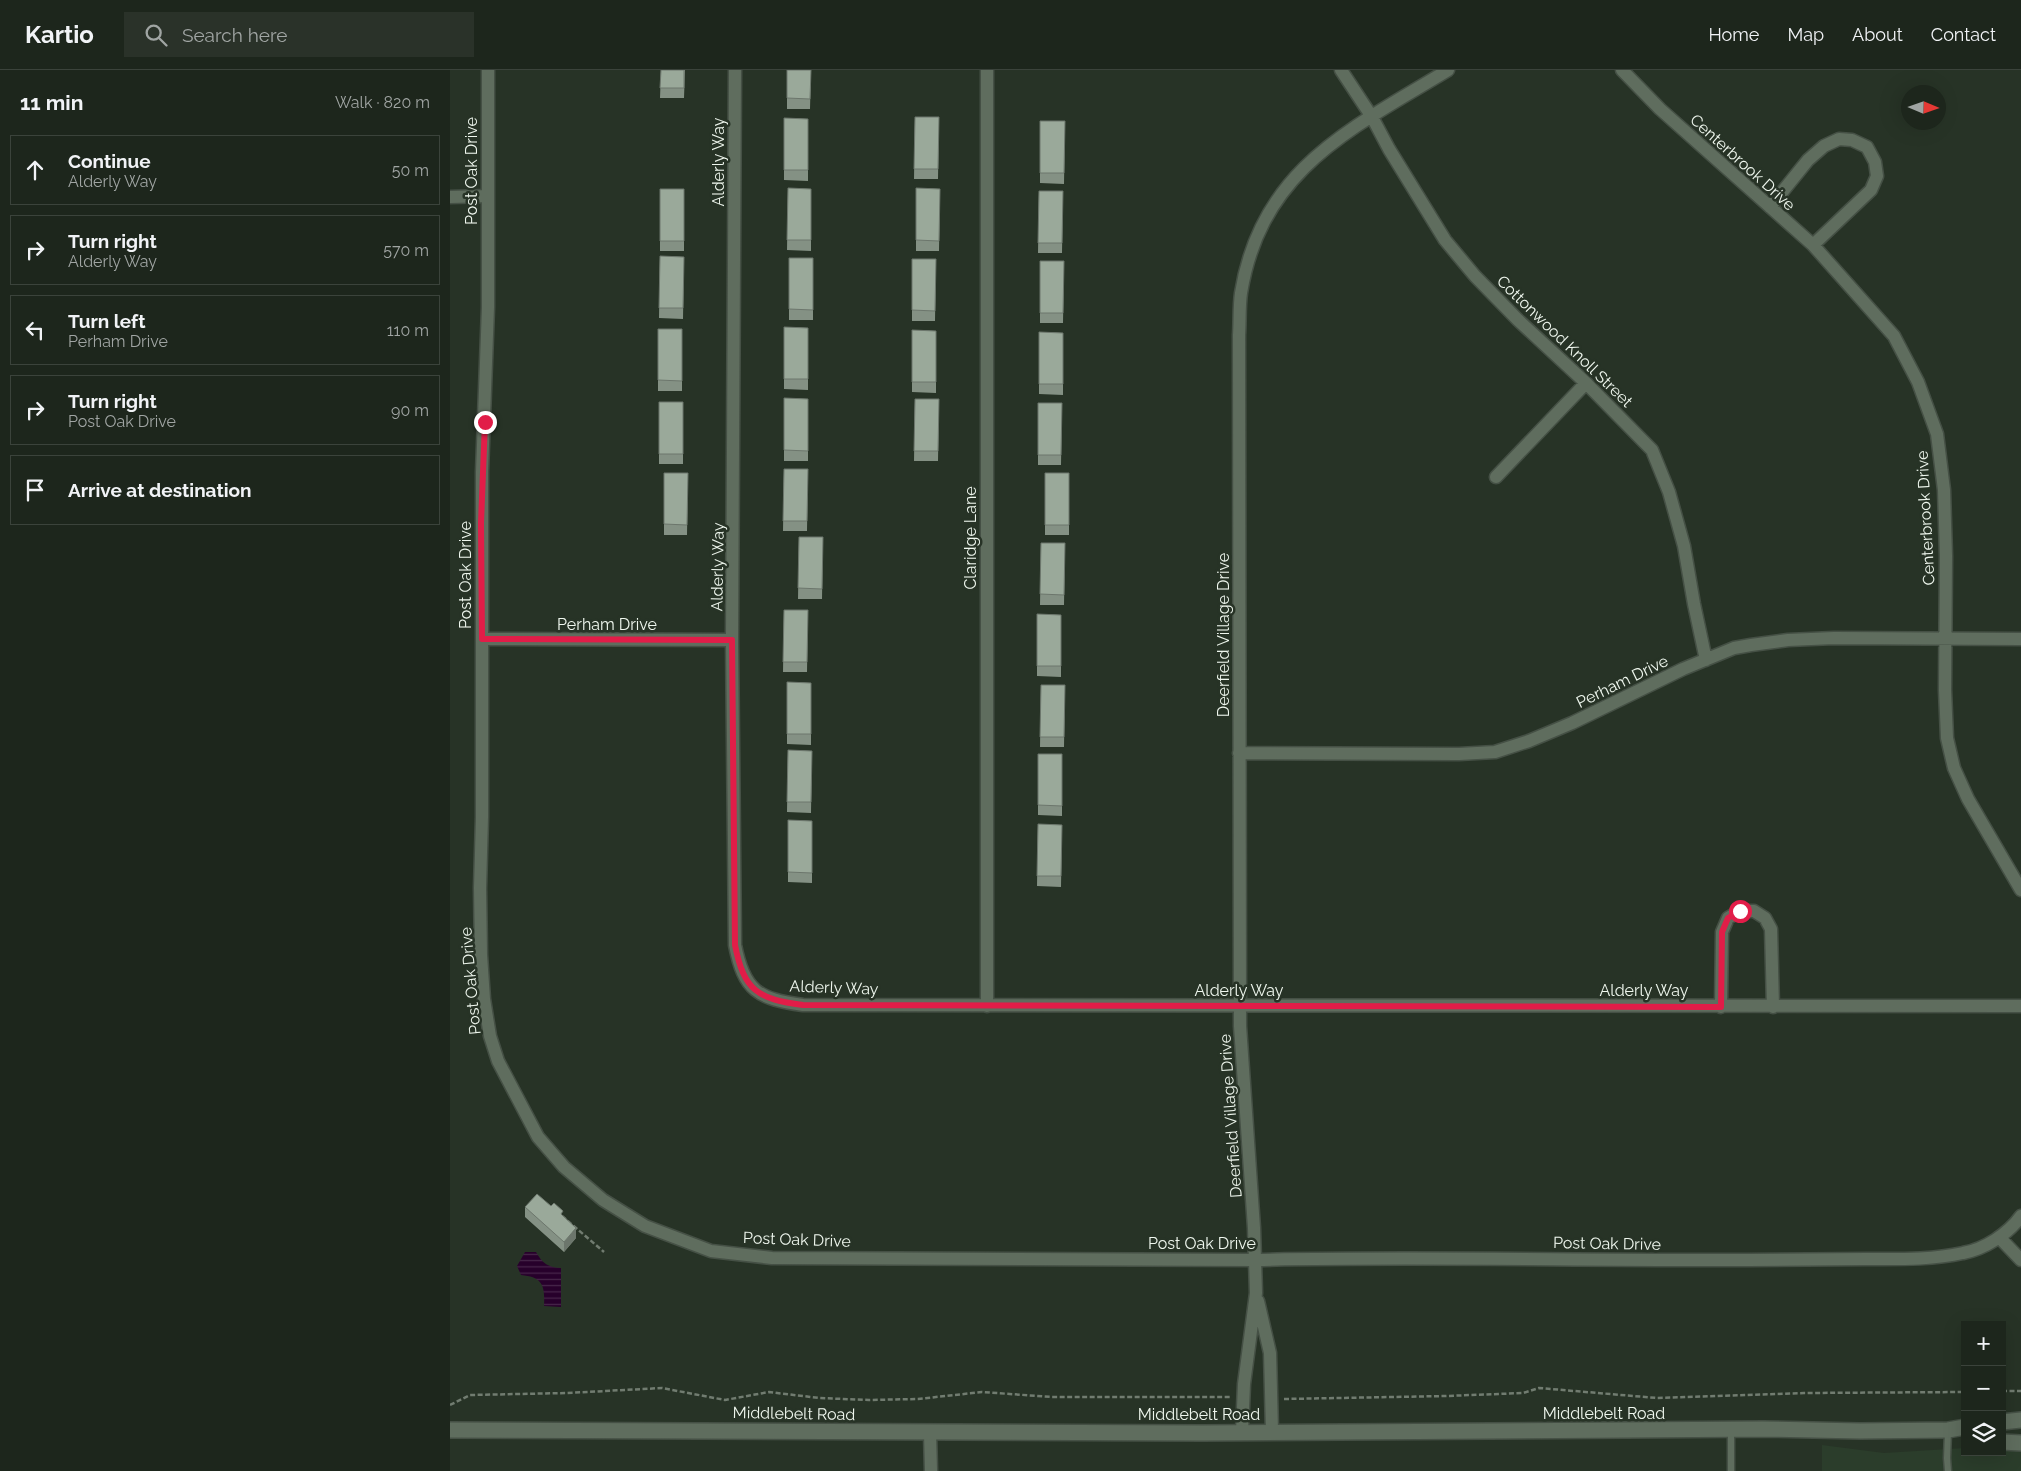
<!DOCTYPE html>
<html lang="en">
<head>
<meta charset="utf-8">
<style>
  :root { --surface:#1d261c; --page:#2a3229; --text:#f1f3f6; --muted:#a0a5a3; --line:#3b433b }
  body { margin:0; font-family:Raleway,sans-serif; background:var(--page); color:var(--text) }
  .controls { position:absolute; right:15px; bottom:15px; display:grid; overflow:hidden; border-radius:0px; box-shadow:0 5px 20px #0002 }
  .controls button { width:45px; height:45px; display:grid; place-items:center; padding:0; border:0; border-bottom:1px solid var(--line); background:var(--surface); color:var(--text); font:25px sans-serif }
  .compass { position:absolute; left:1451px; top:15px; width:45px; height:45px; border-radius:50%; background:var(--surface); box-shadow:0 5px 20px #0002; rotate:92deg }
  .stop { position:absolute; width:15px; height:15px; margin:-11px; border:4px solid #e11d48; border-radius:50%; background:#fff }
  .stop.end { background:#e11d48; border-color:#fff; box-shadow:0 1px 5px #0008 }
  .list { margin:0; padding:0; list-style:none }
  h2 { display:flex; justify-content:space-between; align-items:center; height:65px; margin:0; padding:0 20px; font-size:21px }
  h2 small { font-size:16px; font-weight:400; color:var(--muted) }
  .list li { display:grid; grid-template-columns:32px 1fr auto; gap:15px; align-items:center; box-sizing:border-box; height:70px; margin:0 10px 10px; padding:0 10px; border:1px solid var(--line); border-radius:0px }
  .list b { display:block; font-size:19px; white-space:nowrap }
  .list p { margin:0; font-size:16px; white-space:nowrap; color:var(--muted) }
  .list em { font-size:16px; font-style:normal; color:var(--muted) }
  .icon { flex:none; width:28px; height:28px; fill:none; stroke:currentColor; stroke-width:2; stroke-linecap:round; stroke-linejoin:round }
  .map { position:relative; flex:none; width:1571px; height:1401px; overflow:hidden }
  header { display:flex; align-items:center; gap:30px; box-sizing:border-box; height:70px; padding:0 25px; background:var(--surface); border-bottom:1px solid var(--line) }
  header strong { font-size:24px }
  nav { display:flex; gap:28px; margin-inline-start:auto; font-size:18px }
  .search { width:350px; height:45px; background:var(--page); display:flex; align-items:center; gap:12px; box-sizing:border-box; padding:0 18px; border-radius:0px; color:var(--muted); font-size:19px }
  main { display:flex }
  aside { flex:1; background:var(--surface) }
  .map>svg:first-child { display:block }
</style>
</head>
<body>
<header>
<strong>Kartio</strong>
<div class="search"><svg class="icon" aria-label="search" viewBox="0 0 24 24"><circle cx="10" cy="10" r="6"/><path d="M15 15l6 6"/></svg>Search here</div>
<nav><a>Home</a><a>Map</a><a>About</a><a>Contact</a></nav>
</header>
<main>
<aside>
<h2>11 min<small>Walk · 820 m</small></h2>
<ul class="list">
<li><svg class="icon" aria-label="ahead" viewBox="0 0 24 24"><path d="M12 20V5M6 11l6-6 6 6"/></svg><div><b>Continue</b><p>Alderly Way</p></div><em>50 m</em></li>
<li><svg class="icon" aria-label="right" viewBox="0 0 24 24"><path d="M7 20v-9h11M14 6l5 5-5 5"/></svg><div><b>Turn right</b><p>Alderly Way</p></div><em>570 m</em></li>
<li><svg class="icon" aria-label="left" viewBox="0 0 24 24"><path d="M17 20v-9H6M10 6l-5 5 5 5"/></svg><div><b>Turn left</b><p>Perham Drive</p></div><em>110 m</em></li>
<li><svg class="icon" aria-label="right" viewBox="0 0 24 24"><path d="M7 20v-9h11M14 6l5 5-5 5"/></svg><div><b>Turn right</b><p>Post Oak Drive</p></div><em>90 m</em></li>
<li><svg class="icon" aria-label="arrive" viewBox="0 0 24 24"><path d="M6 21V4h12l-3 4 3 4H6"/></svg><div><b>Arrive at destination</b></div></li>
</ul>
</aside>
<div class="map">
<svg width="1571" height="1401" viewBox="0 0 1571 1401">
  <defs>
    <pattern id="water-rules" width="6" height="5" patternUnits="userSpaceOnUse" patternTransform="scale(1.25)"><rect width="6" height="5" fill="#27002b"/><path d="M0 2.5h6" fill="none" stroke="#47264a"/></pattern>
  </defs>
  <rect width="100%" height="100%" fill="#273326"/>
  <!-- built -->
  <path fill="#2b3d2b" d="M1372,1375L1434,1383L1515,1378V1382H1552V1379L1571,1380V1401H1372Z"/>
  <!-- water -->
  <path fill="url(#water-rules)" d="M75,1182H86C92,1193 99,1198 111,1198V1237L94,1236C95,1216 93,1207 71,1205L67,1196Z"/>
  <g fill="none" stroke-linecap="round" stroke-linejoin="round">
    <!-- service casing -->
    <g stroke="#455045" stroke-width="9">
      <path id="service" d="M1281,1360V1401
        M1498,1361L1497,1388L1498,1401"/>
    </g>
    <!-- minor casing -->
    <g stroke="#455045" stroke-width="15">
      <path id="minor" d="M38,0V237L32,402V747L30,818L31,885L34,929L40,966L48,991L88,1067L114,1097L153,1130L195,1156L261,1181L322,1188L805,1190C970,1186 1134,1191 1298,1190C1338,1190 1377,1189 1416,1189C1448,1189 1481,1190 1513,1183C1535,1179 1558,1164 1571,1146
        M285,0L282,570L285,875C294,921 308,929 353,935L1571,936
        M891,0L922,47L939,79L995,170L1025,206L1068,250L1136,313L1202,380L1219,422L1234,476L1244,534L1256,590
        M1172,0L1210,39L1363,175L1444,266L1468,312L1487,364L1494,420L1496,486L1495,620L1497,668L1504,698L1518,729L1571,820
        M0,127L38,126
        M1320,137L1358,90L1374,76L1389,69L1402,70L1417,77L1425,92L1427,106L1421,120L1363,175
        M1046,407L1136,313
        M32,569L282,570
        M789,683L1009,684L1045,682L1079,671L1122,653L1233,599L1284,578L1301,575L1338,570L1384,568L1571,569
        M537,936V0
        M1271,937L1272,862L1278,848L1290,841H1304L1315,848L1321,859L1323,937
        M1549,1167L1571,1190
        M808,1231L820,1283L822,1361
        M792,1362L794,1314L806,1223L804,1158L790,956L789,265C790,252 789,237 791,223C811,99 901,59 998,0
        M480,1363L481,1401"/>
    </g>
    <!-- tertiary casing -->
    <g stroke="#455045" stroke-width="18">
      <path id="tertiary" d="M1552,1352L1571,1350
        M0,1360L753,1363L1313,1359L1410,1361L1498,1360L1515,1357
        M1552,1372L1571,1373"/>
    </g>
    <!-- path -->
    <path stroke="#717c70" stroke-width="2.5" stroke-dasharray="5 2.5" stroke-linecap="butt" d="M112,1146L154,1182
      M1552,1321H1571
      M834,1329L996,1326L1073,1323L1089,1318L1207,1328L1354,1323L1515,1322
      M0,1335L20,1325L117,1323L212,1318L275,1330L319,1322L369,1328L419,1330L468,1329L532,1322L602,1327H781"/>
    <!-- service -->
    <use href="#service" stroke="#5f6d5e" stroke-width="6"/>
    <!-- minor -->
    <use href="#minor" stroke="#5f6d5e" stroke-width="12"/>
    <!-- tertiary -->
    <use href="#tertiary" stroke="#5f6d5e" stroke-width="15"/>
  </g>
  <!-- wall -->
  <path fill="#849184" d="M211,0H235L234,28H210Z
    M337,0H361L360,39H337Z
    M465,47H489L488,109H464Z
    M334,48L358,49V111L334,110Z
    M590,51H615L614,114L590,113Z
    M338,118L361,119V181L337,180Z
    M466,118L490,119L489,181H466Z
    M210,119H234V181H210Z
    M589,121H613L612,183H588Z
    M210,186L234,187L233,249L209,248Z
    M339,188H363V250H339Z
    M462,189H486L485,251H462Z
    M590,191H614L613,253H590Z
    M334,257L358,258V320L334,319Z
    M208,259H232V321H208Z
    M462,260L486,261V323L462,322Z
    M589,262L613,263V325L589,324Z
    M334,328L358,329V391H334Z
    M465,329H489L488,391H464Z
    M209,332H233V394H209Z
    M588,333H612L611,395H588Z
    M334,399H358L357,461H333Z
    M214,403H238L237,465H214Z
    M595,403H619V465H595Z
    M349,467H373L372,529H348Z
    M591,473H615L614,535H590Z
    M334,540H358L357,602H333Z
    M587,544L611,545V607L587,606Z
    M337,612L361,613V675L337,674Z
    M591,615H615L614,677H590Z
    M338,680L362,681L361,743L337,742Z
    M588,684H612V746L588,745Z
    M338,750L362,751V813L338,812Z
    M588,754L612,755L611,817L587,816Z
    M75,1137L113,1147L126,1168L114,1182L75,1147Z"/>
  <!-- shaded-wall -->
  <path fill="#6c766c" d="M126,1158V1168L114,1182V1172Z"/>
  <!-- building -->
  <path fill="#9aa99a" stroke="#6c766c" d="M211,0H234V18H210Z
    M337,0H361L360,29L337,28Z
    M465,47H489L488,99H464Z
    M334,48L358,49V100H334Z
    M590,51H615L614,103H590Z
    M338,118L361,119V170H337Z
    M466,118L490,119L489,171L466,170Z
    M210,119H234V171H210Z
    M589,121H613L612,173H588Z
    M210,186L234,187L233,238H209Z
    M339,188H363V240L339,239Z
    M462,189H486L485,241L462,240Z
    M590,191H614L613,243H590Z
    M334,257L358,258V309H334Z
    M208,259H232V311L208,310Z
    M462,260L486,261V312H462Z
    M589,262L613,263V314H589Z
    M334,328L358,329V381L334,380Z
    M465,329H489L488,381H464Z
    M209,332H233V384H209Z
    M588,333H612L611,385H588Z
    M334,399H358L357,451H333Z
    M214,403H238L237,455L214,454Z
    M595,403H619V455H595Z
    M349,467H373L372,519L348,518Z
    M591,473H615L614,525L590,524Z
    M334,540H358L357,592H333Z
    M587,544L611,545V596H587Z
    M337,612L361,613V664H337Z
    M591,615H615L614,667H590Z
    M338,680L362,681L361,732H337Z
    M588,684H612V736L588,735Z
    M338,750L362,751V803L338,802Z
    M588,754L612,755L611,806H587Z
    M87,1124L101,1136L104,1133L113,1141L111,1144L126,1158L114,1172L75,1137Z"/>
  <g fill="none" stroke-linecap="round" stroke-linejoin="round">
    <!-- route -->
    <path stroke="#e11d48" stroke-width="6" d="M35,352L31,453L32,569L282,570L285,875C294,921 308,929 353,935L1271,937L1272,862L1278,848L1290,841"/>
  </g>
  <g text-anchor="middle" stroke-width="5" stroke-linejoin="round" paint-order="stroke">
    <!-- street labels -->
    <g font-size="16" fill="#eff7ee" stroke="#273326">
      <text transform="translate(268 92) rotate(-90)" y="6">Alderly Way</text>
      <text transform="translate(1293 92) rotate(42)" y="6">Centerbrook Drive</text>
      <text transform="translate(21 101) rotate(-90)" y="6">Post Oak Drive</text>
      <text transform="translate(1115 271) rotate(44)" y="6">Cottonwood Knoll Street</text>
      <text transform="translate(1475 448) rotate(-93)" y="6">Centerbrook Drive</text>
      <text transform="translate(520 468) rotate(-90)" y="6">Claridge Lane</text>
      <text transform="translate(267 497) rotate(-89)" y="6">Alderly Way</text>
      <text transform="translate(15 505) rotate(-90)" y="6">Post Oak Drive</text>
      <text x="157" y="560">Perham Drive</text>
      <text transform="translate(773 565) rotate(-90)" y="6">Deerfield Village Drive</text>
      <text transform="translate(1172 611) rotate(-26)" y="6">Perham Drive</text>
      <text transform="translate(20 911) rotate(-95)" y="6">Post Oak Drive</text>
      <text transform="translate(384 917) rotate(2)" y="6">Alderly Way</text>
      <text x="789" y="926">Alderly Way</text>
      <text x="1194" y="926">Alderly Way</text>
      <text transform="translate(780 1046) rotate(-94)" y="6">Deerfield Village Drive</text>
      <text transform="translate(347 1169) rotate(2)" y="6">Post Oak Drive</text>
      <text x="752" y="1179">Post Oak Drive</text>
      <text transform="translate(1157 1173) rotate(1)" y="6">Post Oak Drive</text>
      <text transform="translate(344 1343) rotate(1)" y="6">Middlebelt Road</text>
      <text x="1154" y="1349">Middlebelt Road</text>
      <text x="749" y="1350">Middlebelt Road</text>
    </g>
  </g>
</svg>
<div class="controls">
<button>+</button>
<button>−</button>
<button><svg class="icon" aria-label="layers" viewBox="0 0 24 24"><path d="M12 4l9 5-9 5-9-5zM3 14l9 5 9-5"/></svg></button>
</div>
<svg class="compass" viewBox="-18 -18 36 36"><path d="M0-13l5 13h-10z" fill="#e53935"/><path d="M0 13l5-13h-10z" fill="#a0a5a3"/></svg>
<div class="stop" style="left:1290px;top:841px"></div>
<div class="stop end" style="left:35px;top:352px"></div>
</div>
</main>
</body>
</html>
